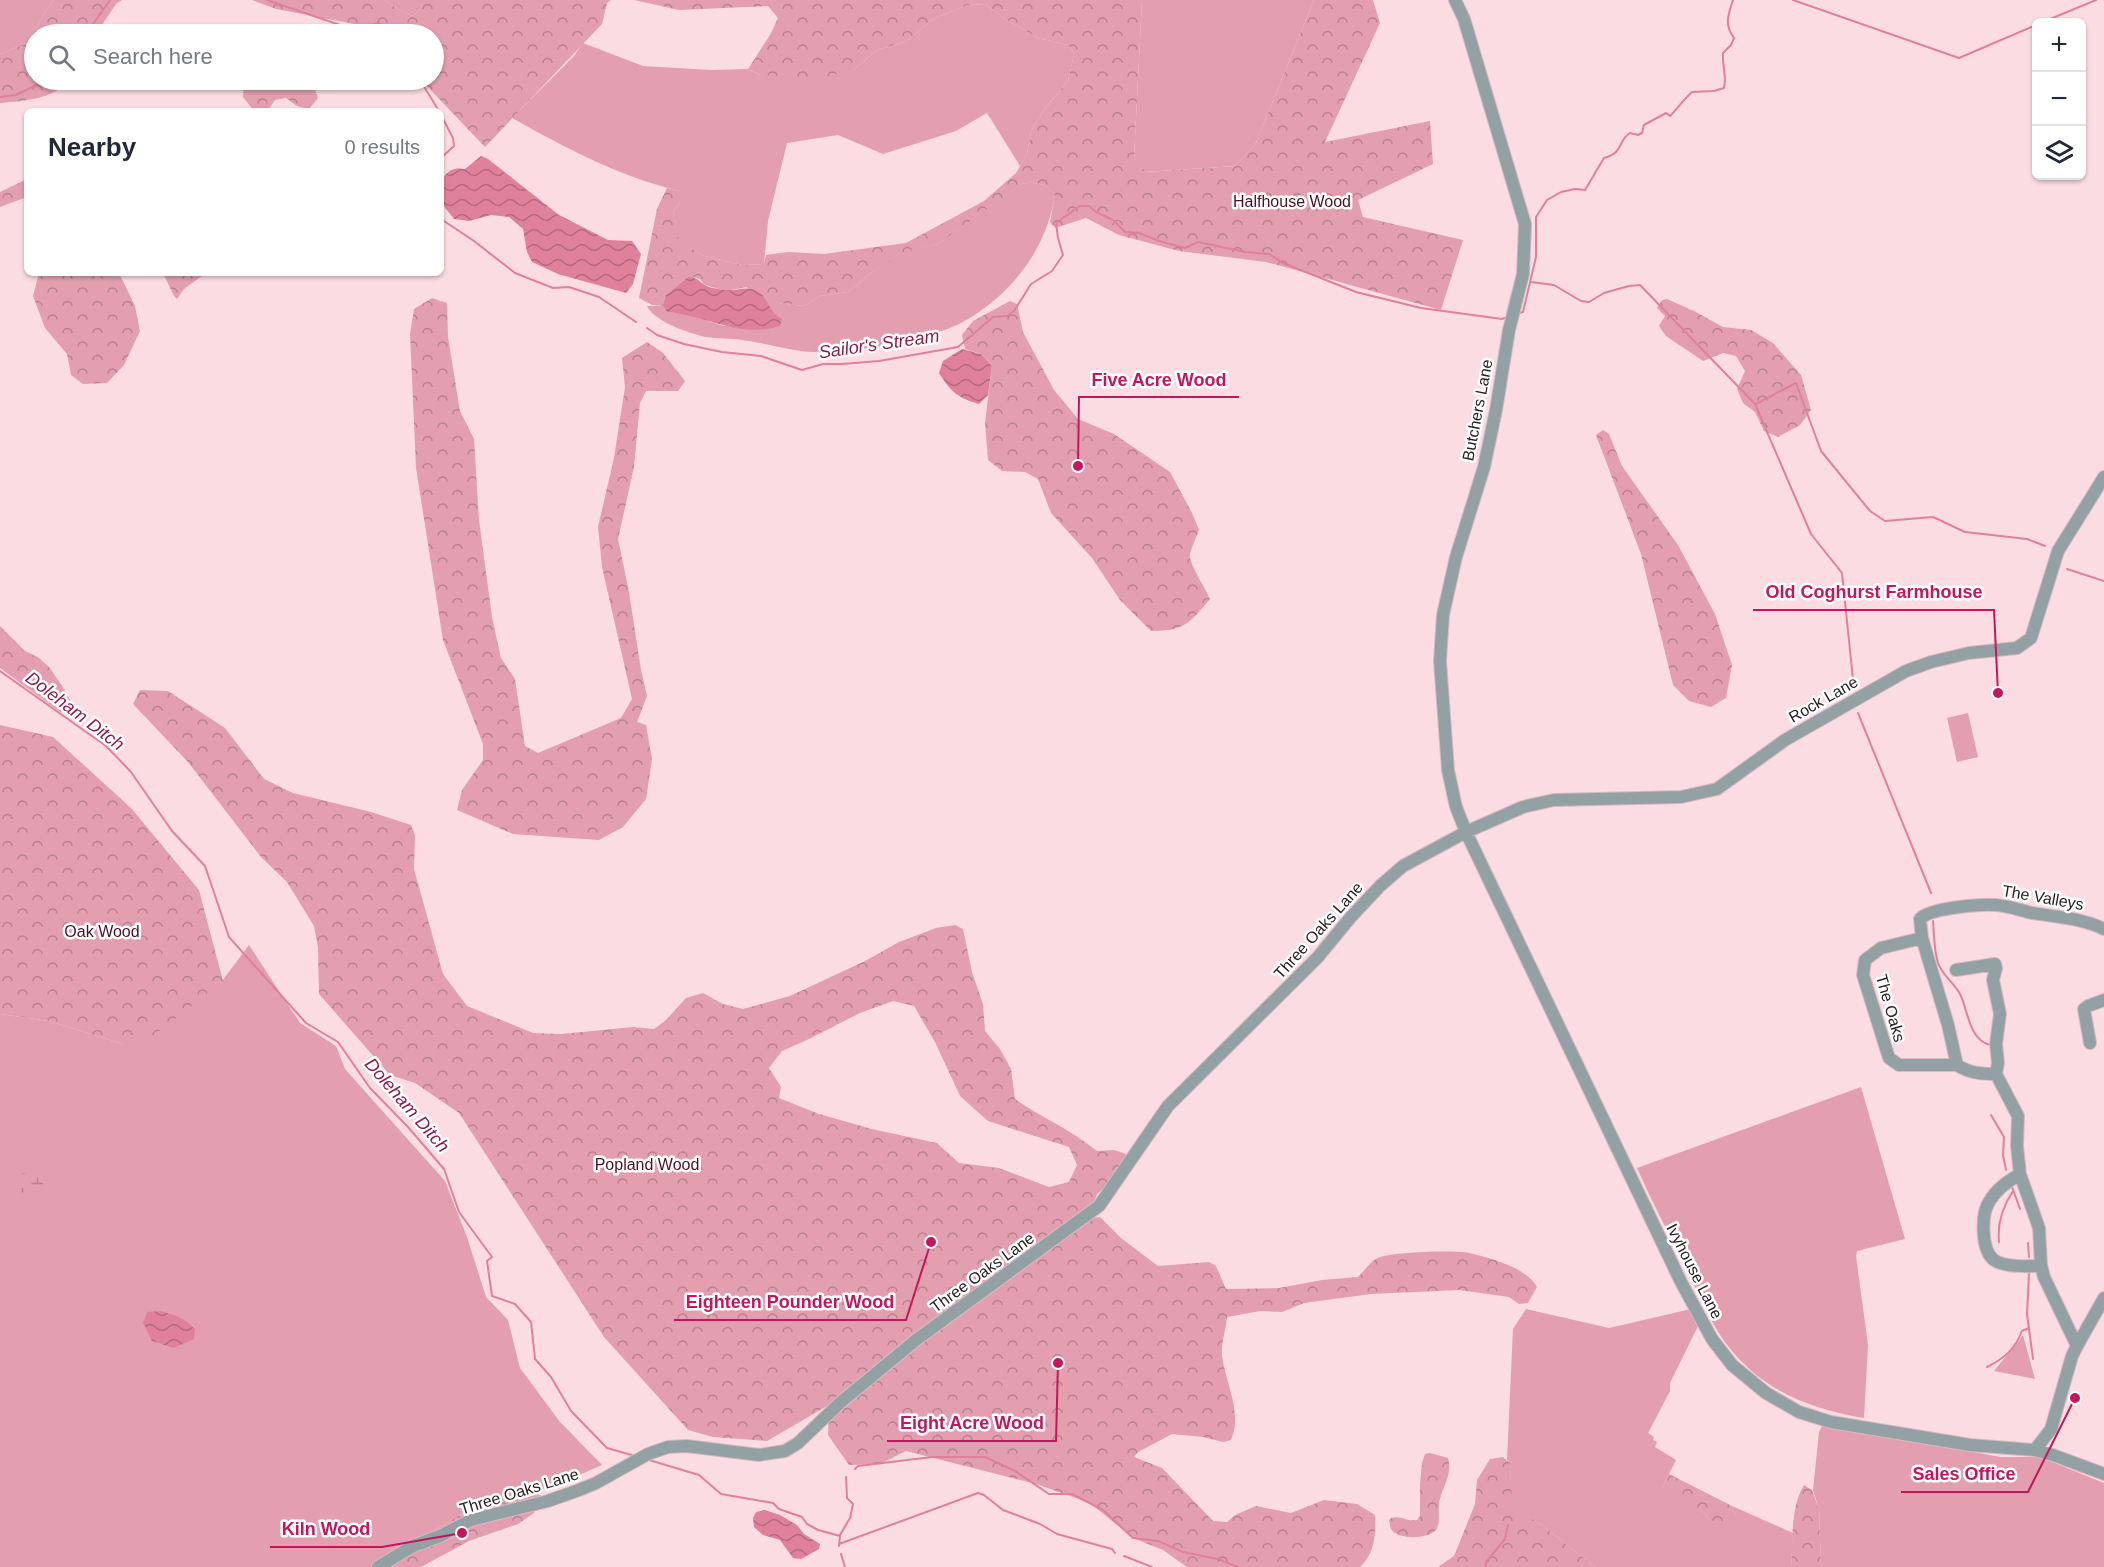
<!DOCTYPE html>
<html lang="en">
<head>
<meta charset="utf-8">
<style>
  :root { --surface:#fff; --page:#f2f2f3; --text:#1f2937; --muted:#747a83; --line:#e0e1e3 }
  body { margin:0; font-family:Arial,sans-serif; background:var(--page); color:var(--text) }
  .controls { position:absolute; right:18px; top:18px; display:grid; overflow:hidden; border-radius:9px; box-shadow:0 2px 4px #0004 }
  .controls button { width:54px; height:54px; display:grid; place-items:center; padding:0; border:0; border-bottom:2px solid var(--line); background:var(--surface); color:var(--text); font:30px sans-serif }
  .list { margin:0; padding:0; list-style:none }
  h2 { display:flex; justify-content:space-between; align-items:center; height:78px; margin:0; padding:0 24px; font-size:26px }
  h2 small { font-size:20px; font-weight:400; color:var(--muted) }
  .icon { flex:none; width:33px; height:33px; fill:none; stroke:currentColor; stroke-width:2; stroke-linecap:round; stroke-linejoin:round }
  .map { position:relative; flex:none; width:2104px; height:1567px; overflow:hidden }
  .search { position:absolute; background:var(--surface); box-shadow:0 2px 4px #0004; left:24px; top:24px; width:420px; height:66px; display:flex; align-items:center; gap:15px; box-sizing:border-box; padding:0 21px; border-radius:33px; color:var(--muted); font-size:22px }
  .panel { position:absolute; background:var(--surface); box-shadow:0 2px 4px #0004; left:24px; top:108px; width:420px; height:168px; border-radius:9px }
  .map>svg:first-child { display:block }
</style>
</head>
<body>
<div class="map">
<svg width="2104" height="1567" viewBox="0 0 2104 1567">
  <defs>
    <pattern id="forest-crowns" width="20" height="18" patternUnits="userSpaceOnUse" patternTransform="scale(1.5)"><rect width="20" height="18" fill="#e39faf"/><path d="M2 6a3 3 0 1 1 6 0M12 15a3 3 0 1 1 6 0" fill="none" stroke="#b8818e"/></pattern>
    <pattern id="wetland-marsh" width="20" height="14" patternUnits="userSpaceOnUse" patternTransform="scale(1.5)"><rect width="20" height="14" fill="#e39faf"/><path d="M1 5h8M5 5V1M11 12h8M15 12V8" fill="none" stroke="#b8818e"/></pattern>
    <pattern id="water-waves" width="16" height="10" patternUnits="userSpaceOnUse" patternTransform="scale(1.5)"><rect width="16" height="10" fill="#e0819a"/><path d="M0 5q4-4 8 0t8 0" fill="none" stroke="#b6697d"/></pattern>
  </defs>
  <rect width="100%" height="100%" fill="#fbdce2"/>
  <!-- green -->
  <path fill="#e39faf" d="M0,0H53L27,43L0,54Z
    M385,0H420V9L413,16L396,8Z
    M1142,0H1314L1255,145L1235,166L1145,172L1134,158Z
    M985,4L1005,19L1038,38L1068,45L1074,54L1068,81L1044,110L1031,131L1027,154L1020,166L987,113L956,131L883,154L838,135L787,143L768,221L764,264L742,265L701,255L677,238L673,212L680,202V191C620,177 566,148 512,118L574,56L583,43L643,66L711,70L748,69L760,75L852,71L877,50L905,42L933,19L968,5Z
    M1031,182L1044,185L1055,195C1047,246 1016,288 973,316C938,340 858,352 814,352C790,351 766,343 742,340C731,338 718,339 706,337C689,333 655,322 647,306H663L667,312L682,313L724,326L772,314L767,302L759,292L778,303L804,306L820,296L848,292L871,273L905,251L938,244L1001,198L1022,184Z
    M1968,713L1978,757L1957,762L1947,718Z
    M249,945L300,1023L336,1046L345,1069L445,1181L467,1237L486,1297L508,1320L520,1368L560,1422L602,1465L561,1483L458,1516L372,1567H0V1014L49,1021L123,1044L222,981Z
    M1861,1087L1905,1239L1857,1251L1856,1256L1868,1345L1864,1418C1813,1409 1767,1393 1732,1351C1712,1328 1699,1295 1686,1267C1669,1234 1652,1202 1637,1168Z
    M1526,1309L1609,1328L1691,1309L1699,1324L1670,1383V1391L1648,1433L1654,1437L1653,1440L1657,1442L1655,1447L1676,1460L1662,1488L1702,1511L1710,1520L1736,1516L1732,1506L1793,1533L1791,1567H1595L1547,1529L1511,1505L1510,1463L1507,1460L1513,1329Z
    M2023,1335L2035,1379L1994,1371Z
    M1826,1424L2000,1457H2040L2104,1483V1567H1821L1819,1509L1813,1490L1819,1432L1822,1426Z"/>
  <!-- forest -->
  <path fill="url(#forest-crowns)" fill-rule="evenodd" d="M53,0H122L116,4L96,34H34V80H68C55,100 21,101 0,103V54L27,43Z
    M252,0H385L396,8L413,16L420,9V0H611L607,3L602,24L485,147L421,80H434V34H378L370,27L276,9Z
    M634,0H1142L1134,158L1146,172L1235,166L1255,145L1314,0H1373L1380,23L1325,142L1430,121L1433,164L1358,200L1363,217L1463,240L1441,310L1266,262L1179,251L1119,235L1086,218L1055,228L1050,222L1055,195L1044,185L1031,182L1022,184L938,244L905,252L871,273L848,292L820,296L804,306L778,303L746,287L726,291L705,285L700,279L689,276L665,296L663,306L652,305L639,298L657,209L667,188L680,191V202L673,212L678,238L701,255L742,265L764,264L766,255L788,252L824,254L906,243L984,201L1016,173L1027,154L1031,131L1044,110L1068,81L1074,54L1068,45L1038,38L1005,19L985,4L968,5L933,19L905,42L877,50L852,71L821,78L760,75L748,69L770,35L778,18L768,6L679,10Z
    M244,80H310L313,84L318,98L309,109L297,106L286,98L275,100L268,110L254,111L243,97Z
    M27,179V197L0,207V192Z
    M39,273H119L135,306L140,331L124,365L107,383L83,384L71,375L67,354L45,328L33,296Z
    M163,273H206L184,289L177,299L174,296Z
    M432,298L447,303L448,337L460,411L474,439L479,520L492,617L501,658L515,679L525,746L538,753L621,718L632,699L602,567L598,527L614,458L625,387L622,358L647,342L663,353L685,381L678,391H646L640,403L634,467L618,539L629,592L641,670L647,696L637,722L646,725L652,759L646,799L623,827L599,840L513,834L457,810L462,790L483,760V744L443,640L416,468L410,334L414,309Z
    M1667,299L1694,311L1723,327L1751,330L1773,343L1801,375L1811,410L1800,425L1778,437L1764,431L1755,412L1743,403L1737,389L1745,371L1736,356L1723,353L1703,361L1666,336L1659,326L1665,316L1657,308L1662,300Z
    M1010,301L1017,304L1023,332L1054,390L1078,419L1114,434L1170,472L1192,513L1199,530C1196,538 1192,546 1190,554C1188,562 1206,589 1210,599C1190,623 1184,631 1151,631L1120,600L1092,558L1051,513L1038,479L1025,472L1002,471L988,460L985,423L992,366L981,354L965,349L962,335L973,321Z
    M1603,430L1609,434L1622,466L1678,545L1715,614L1732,665L1726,698L1711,707L1689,701L1673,685L1641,554L1596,435Z
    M0,626L25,651L38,657L50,668L64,689L75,709L73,713L60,712L0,668Z
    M140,690L168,691L225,728L264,779L293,793L371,812L411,825L415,835L414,869L443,974L467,1006L533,1033L561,1034L633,1027L654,1029L666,1020L686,998L703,993L723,1004L743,1009L790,996L865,961L899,942L936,928L955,925L963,929L972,972L983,1004L985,1031L1000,1049L1011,1069L1015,1099C1042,1118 1072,1130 1097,1151L1114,1150L1126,1154L1128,1161L1110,1184L1097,1194L1095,1200L1076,1217L834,1402L767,1441L713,1437L688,1430L604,1337L459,1113L415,1083L390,1075L319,994L318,948L314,926L287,882L261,857L188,762L133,704ZM893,1001L914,1006L935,1042L960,1096L988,1121L1069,1147L1077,1165L1069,1182L1049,1187L999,1168L959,1163L937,1143L872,1129L819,1114L779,1098L781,1087L769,1068L782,1051L809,1039L860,1013Z
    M0,725L53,737L131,808L199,890L223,981L144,1043L123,1044L49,1021L0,1014Z
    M1100,1217L1121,1238L1158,1266L1209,1262L1216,1266L1226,1289L1279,1288L1322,1280L1358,1277C1364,1271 1371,1261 1378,1258C1390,1252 1455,1250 1469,1253C1491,1258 1527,1268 1537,1287L1528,1303L1519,1304L1509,1297L1459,1290L1371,1294L1304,1303L1282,1312L1260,1311L1227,1317C1226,1329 1221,1343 1222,1355C1225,1383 1243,1412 1231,1440L1223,1442L1203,1437L1172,1434L1138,1452L1134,1457L1162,1468L1213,1521L1227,1522L1235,1515L1256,1506L1291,1513L1324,1500L1357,1504L1375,1515C1376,1534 1375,1553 1360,1567H1187L1163,1550L1133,1538L1090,1503L1036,1484L906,1451L880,1464L849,1465L828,1435L829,1417L880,1372L1086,1219Z
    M1430,1453L1448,1458C1453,1475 1442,1487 1439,1503C1438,1511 1441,1525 1435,1531C1426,1539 1398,1540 1391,1529C1390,1527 1390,1523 1389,1520L1391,1518C1401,1515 1407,1522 1417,1520L1420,1516V1484L1422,1463L1425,1454Z
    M1503,1457L1510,1463L1512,1505L1547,1529L1595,1567H1438L1454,1556L1475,1504L1477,1480L1490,1459Z
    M1669,1474L1732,1506L1736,1516L1729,1525L1710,1520L1702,1511L1681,1504L1664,1493L1662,1488Z
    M1804,1485L1812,1490L1819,1509L1821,1567H1791C1793,1541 1790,1508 1804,1485Z
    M535,1491L542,1497L534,1513L518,1524L469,1541L421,1567H372L458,1516Z"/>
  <!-- wetland -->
  <path fill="url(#wetland-marsh)" d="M23,1173L41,1178L43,1184L38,1190L20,1193L13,1189L14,1179Z"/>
  <!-- water -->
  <path fill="url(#water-waves)" d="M481,156L488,159L559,215L608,240L632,241L641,254L633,284L626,293L558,274L532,262L527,252L523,229L509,217L491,215L469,221L454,219C450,213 442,206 441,199C438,181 446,165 465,169Z
    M689,276C697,278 699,281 705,285C709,288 719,289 724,290C736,292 745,285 757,291C769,297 767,311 782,319L780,326C742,339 704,315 667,312L663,306L665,296Z
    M962,349L981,354L992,366L988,395L979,404C958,398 951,392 939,373L943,361Z
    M161,1311C175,1315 185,1318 195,1329L194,1339L174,1348L152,1341L143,1323L147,1312Z
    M765,1510L780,1515L797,1525L804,1534L820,1544L819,1549L801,1559L793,1558L780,1540L763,1535L754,1527L753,1518L756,1512Z"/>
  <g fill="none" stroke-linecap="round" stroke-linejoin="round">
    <!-- stream -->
    <path stroke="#e0819a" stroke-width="2" d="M267,0L343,26L360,28L379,23L387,29L390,34
      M1793,0L1959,58L2036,25
      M2043,22L2096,0
      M86,34L110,0
      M420,80L439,111
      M0,97L16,95L47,80
      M441,115L453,138L454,146L441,158
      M441,219L474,241L515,273L553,288L569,287L599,297L636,322
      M1531,282L1554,285L1581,301L1589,302L1604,293L1629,286L1640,285L1755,404L1811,534L1842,573L1854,689
      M1519,313L1523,312L1536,257V217L1547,200L1561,192L1575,189L1585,190L1604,158C1625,152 1617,141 1630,133L1638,135L1642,133L1644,125L1666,113L1670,116C1677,109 1684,99 1692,92L1714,91L1724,88C1727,76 1722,66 1723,53L1731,45L1734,38C1724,25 1728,15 1733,0
      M647,328L657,335L684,344L722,352L761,356L802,370L823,364H842L879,361L958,347L993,317L1007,316L1014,311L1031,284L1052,271L1063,255L1058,238L1056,223L1080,206H1089L1096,212L1113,220L1125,232L1139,233L1159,241L1185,248L1198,242L1245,252L1269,254L1283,263L1356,292L1421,308L1502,319L1508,317
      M1756,404L1796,383L1821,451L1870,511L1885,521L1933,517L1965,532L2027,539L2045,546
      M2067,569L2104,581
      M0,671L106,746L131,772L172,831L205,866L229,937L306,1023L338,1042L370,1088L408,1127L444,1169L459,1212L492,1257L487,1261L492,1296L515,1304L531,1322L535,1359L551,1377L571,1411L607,1448L635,1456
      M1858,713L1931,893
      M1933,921C1934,935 1934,950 1938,963C1942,975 1954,983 1960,994C1968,1010 1969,1040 1990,1045
      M1991,1115L2004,1137L2003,1155L2006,1170
      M2012,1187L2020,1209
      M1999,1242C1997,1223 2003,1206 2013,1191
      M2028,1243L2029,1257
      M2029,1274L2027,1314L2033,1359
      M1987,1367C2005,1358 2015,1349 2022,1331L2029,1328
      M649,1460L699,1475L721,1494L773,1503L779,1509L802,1517L807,1524L818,1530L840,1536L839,1546
      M855,1469L858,1466L932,1457H985L1015,1471L1049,1494H1072L1103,1510L1133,1538L1158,1541L1183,1552L1218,1559L1238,1567
      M840,1535L850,1518L853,1504L847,1498L846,1477
      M839,1544L978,1493L984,1495L1003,1510L1040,1524L1057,1534L1112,1549L1115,1553
      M841,1554L845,1567
      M1124,1556L1152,1567
      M1486,1567V1562L1505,1539L1508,1525"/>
    <!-- minor casing -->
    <g stroke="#d6bac0" stroke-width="14">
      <path id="minor" d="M1455,0L1464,19L1525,224L1523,274L1509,330L1496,410L1484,467L1456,557L1443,615L1440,661L1448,770L1456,807L1466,832L1681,1282L1712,1339L1732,1365L1766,1393L1799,1412L1831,1422L1970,1445L2035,1450L2053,1455L2104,1474
        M1922,938L1881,948L1865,960L1863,975L1889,1058L1899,1065H1957
        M1956,970L1995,964L1996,968L1993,980L2000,1014L1996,1044L1998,1063L1996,1074
        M2090,1043L2084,1009L2088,1006L2104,1000
        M2020,1174C2008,1181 1996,1189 1989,1202C1981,1215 1981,1250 1994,1260C2003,1267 2030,1267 2041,1265
        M2077,1346L2104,1298
        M2035,1450L2051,1429L2072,1356L2077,1346L2044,1277L2041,1265L2039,1228L2020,1174L2017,1146L2018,1116L1996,1074C1981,1074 1969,1073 1957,1065L1948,1025L1922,938L1920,919C1929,908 1981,904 1996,905C2008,906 2020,910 2032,913C2057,917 2081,918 2104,929
        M378,1567L413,1546L440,1536L471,1520L548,1501L579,1490L596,1483L648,1454L668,1447L687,1446L759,1455L785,1451L798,1443L841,1402L916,1340L1099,1206L1168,1106L1318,957L1350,918L1380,886L1403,866L1466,832L1523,807L1554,800L1681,797L1717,789L1785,740L1906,671L1931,662L1969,653L2017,648L2031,638L2058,551L2104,477"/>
    </g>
    <!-- minor -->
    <use href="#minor" stroke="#94a1a4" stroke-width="12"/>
  </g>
  <g text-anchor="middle" stroke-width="5" stroke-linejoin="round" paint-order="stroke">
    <!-- park labels -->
    <g font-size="16" fill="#4b1025" stroke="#fff">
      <text x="1292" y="207">Halfhouse Wood</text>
      <text x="102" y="937">Oak Wood</text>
      <text x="647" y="1170">Popland Wood</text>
    </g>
    <!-- street labels -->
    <g font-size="16" fill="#2b2023" stroke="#fff">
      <text transform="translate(1477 410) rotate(-79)" y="6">Butchers Lane</text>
      <text transform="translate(1823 699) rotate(-30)" y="6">Rock Lane</text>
      <text transform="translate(2043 897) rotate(10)" y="6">The Valleys</text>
      <text transform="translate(1318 930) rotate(-48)" y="6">Three Oaks Lane</text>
      <text transform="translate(1891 1008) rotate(74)" y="6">The Oaks</text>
      <text transform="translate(1695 1271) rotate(63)" y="6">Ivyhouse Lane</text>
      <text transform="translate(982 1272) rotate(-36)" y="6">Three Oaks Lane</text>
      <text transform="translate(519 1491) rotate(-17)" y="6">Three Oaks Lane</text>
    </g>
    <!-- water labels -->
    <g font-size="18" font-style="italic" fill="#8c1c46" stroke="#fff">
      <text transform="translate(879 344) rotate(-8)" y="6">Sailor's Stream</text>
      <text transform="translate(75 711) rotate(37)" y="6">Doleham Ditch</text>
      <text transform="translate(407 1105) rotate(49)" y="6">Doleham Ditch</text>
    </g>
  </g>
  <!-- callouts -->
  <path fill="none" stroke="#c2185b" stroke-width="2" d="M1078 466L1079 397H1239M1998 693L1994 610H1753M931 1242L906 1320H674M1058 1363L1056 1441H887M2075 1398L2028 1492H1901M462 1533L382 1547H270"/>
  <g fill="#c2185b" stroke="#fff" stroke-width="2">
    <circle cx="1078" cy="466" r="6"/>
    <circle cx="1998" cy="693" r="6"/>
    <circle cx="931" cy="1242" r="6"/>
    <circle cx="1058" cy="1363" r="6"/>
    <circle cx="2075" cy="1398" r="6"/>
    <circle cx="462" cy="1533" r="6"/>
  </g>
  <g font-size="18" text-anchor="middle" font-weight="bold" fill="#c2185b" stroke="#fff" stroke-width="5" stroke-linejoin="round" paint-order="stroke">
    <text x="1159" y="386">Five Acre Wood</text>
    <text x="1874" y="598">Old Coghurst Farmhouse</text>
    <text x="790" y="1308">Eighteen Pounder Wood</text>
    <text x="972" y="1429">Eight Acre Wood</text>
    <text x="1964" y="1480">Sales Office</text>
    <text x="326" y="1535">Kiln Wood</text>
  </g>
</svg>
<div class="controls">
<button>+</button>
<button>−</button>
<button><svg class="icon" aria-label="layers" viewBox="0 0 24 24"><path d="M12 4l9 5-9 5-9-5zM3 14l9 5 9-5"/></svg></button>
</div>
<div class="search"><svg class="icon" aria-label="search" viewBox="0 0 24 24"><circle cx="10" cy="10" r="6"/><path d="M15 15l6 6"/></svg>Search here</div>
<section class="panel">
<h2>Nearby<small>0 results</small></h2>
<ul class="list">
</ul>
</section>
</div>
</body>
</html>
